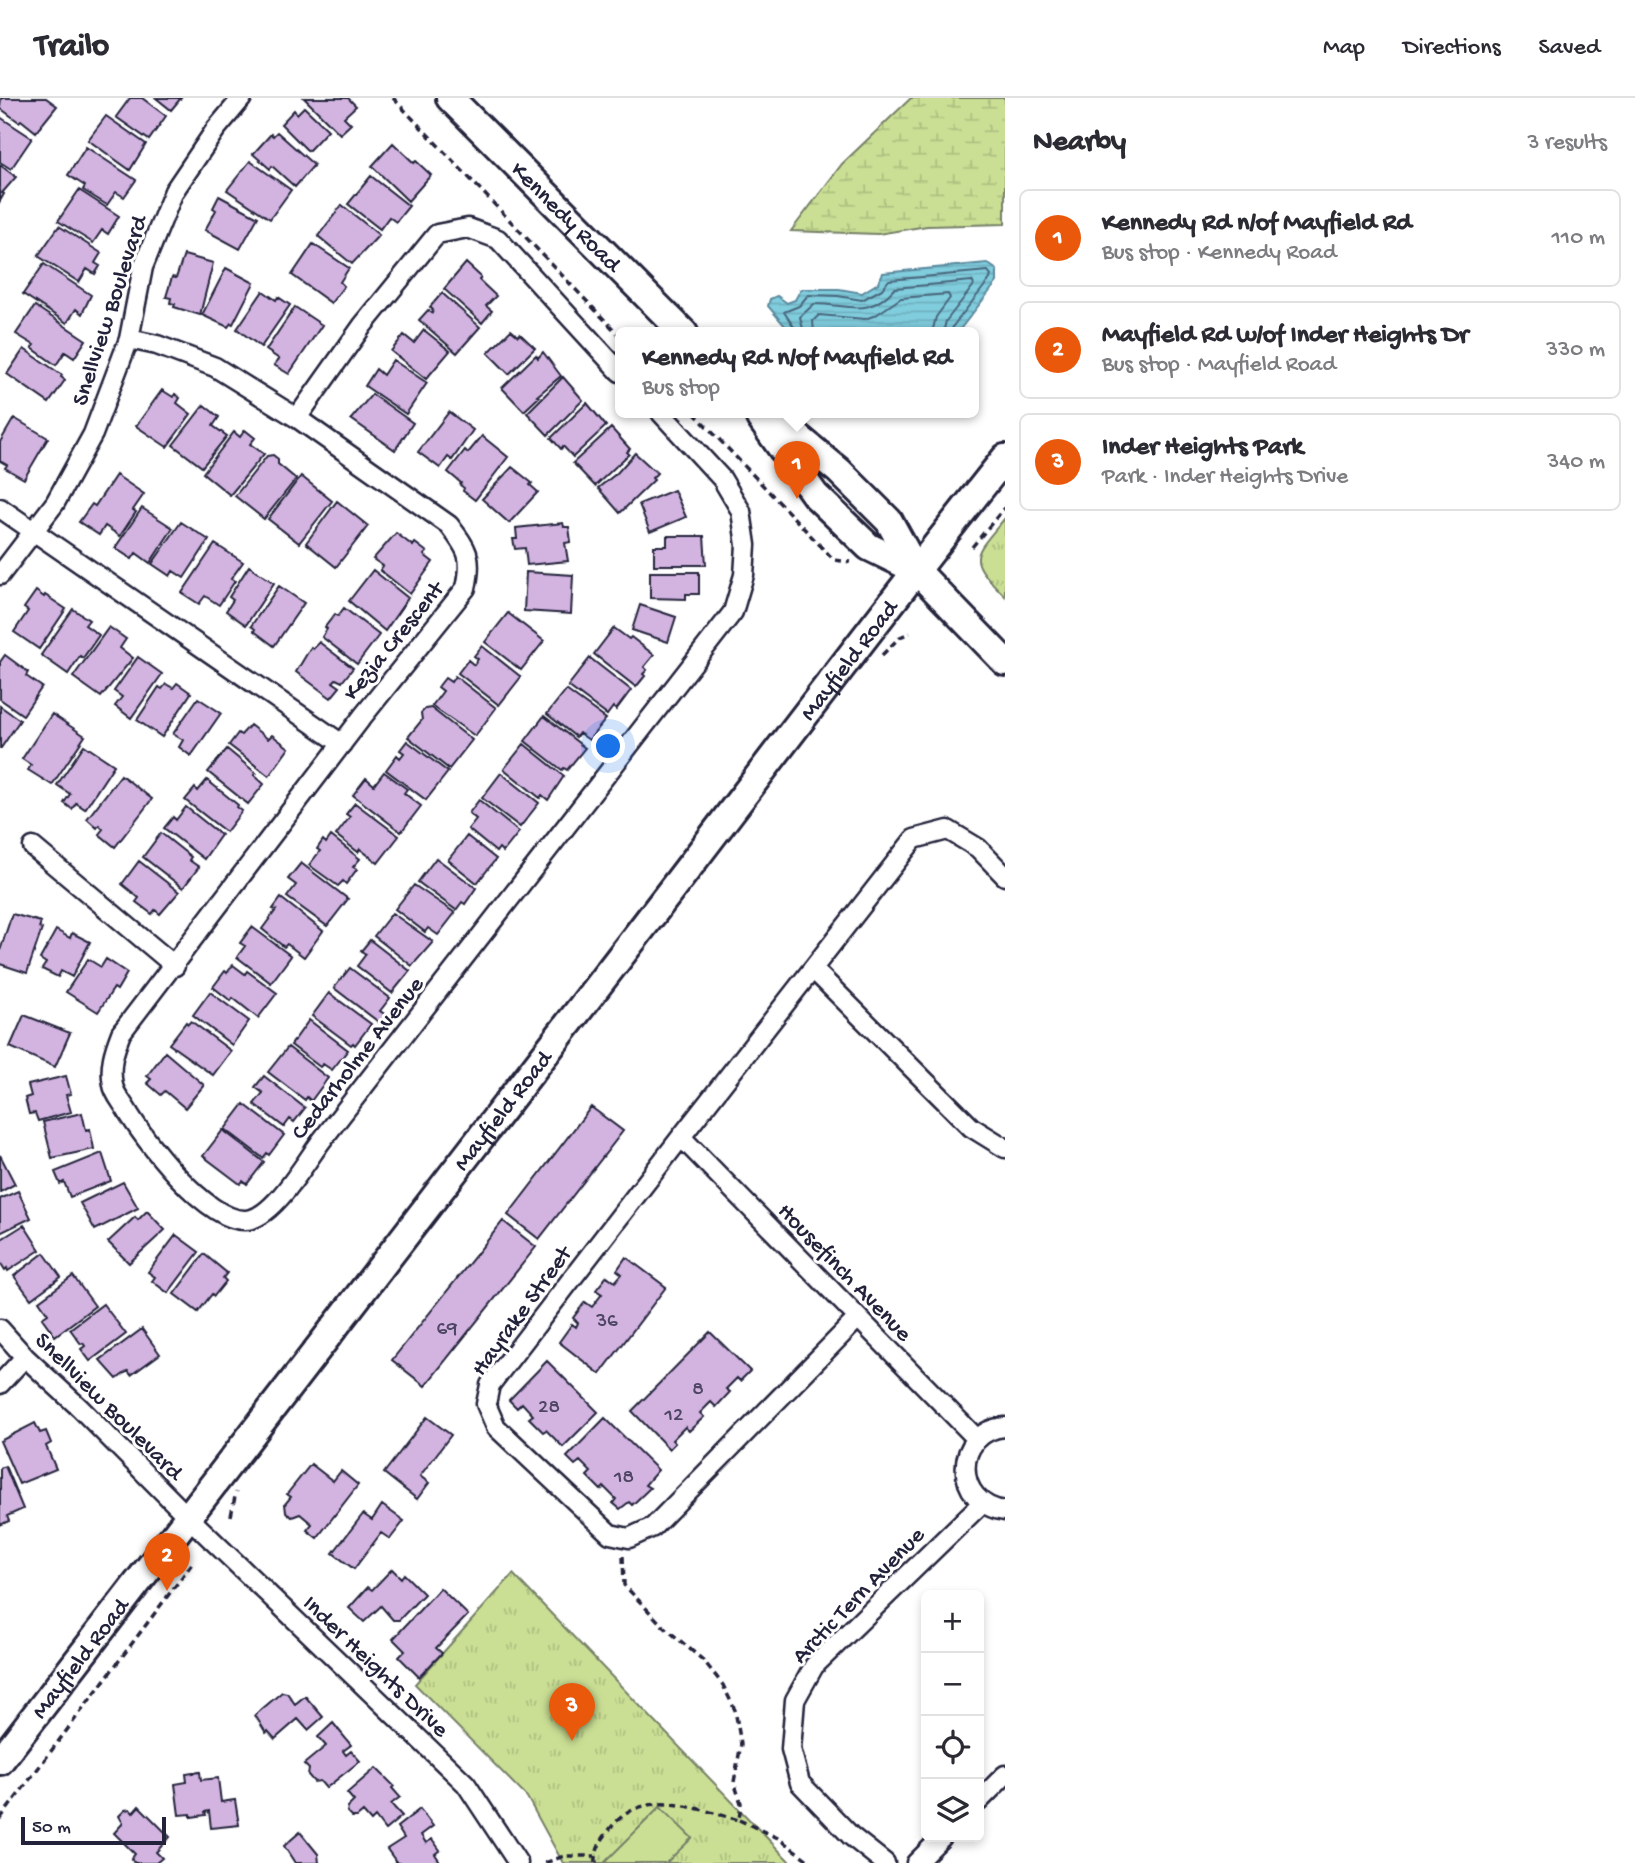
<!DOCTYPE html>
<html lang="en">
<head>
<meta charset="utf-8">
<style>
  :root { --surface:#fff; --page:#f7f7f7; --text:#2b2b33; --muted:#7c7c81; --line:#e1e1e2; --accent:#ea580c }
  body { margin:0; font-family:"Gochi Hand",sans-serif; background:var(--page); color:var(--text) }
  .controls { position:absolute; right:21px; bottom:21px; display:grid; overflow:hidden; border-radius:10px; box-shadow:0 4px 10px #0003 }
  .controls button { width:63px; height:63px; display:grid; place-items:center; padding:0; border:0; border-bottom:2px solid var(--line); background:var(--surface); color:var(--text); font:35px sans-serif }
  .scale { position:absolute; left:21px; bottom:18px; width:145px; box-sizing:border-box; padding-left:7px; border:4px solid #22223b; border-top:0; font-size:19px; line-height:24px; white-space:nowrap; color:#22223b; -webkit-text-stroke:5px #fff; paint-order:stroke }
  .you { position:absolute; left:609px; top:649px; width:24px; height:24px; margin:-18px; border:5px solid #fff; border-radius:50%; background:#1a73e8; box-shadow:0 0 0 10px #1a73e833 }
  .badge { display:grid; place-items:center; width:46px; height:46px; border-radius:50%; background:var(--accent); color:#fff; font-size:23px; font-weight:700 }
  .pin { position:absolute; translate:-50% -58px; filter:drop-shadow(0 2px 4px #0008) }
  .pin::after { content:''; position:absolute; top:37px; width:24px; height:21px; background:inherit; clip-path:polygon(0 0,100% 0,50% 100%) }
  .popup { position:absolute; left:615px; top:229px; width:364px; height:91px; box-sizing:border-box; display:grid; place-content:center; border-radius:10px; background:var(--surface); filter:drop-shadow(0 2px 5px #0005); font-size:23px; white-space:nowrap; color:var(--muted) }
  .popup b { font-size:26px; color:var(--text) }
  .popup::after { content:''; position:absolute; left:50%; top:100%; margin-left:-14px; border:14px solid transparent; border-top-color:var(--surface) }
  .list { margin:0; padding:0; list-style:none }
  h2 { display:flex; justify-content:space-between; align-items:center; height:91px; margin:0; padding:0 28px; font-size:30px }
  h2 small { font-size:23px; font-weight:400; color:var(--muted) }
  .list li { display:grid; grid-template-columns:46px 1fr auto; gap:21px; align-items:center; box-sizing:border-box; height:98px; margin:0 14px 14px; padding:0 14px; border:2px solid var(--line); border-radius:10px }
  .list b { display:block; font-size:26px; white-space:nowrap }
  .list p { margin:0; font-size:23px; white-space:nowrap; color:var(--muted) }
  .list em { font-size:23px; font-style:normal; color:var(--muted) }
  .icon { flex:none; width:38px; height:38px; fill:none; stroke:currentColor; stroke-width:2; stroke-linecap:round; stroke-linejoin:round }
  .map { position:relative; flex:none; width:1005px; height:1765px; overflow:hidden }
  header { display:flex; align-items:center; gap:42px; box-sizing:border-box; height:98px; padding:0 35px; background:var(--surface); border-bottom:2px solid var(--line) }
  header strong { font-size:33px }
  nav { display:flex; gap:38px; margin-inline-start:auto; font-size:24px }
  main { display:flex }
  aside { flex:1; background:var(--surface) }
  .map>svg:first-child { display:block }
</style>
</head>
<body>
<header>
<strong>Trailo</strong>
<nav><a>Map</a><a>Directions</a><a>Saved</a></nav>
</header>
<main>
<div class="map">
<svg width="1005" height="1765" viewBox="0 0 1005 1765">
  <defs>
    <pattern id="grass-tufts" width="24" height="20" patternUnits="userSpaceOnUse" patternTransform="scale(1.75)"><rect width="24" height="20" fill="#cadf94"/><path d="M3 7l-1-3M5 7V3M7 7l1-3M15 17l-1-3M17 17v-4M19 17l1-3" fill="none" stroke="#adbf80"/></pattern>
    <pattern id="wetland-marsh" width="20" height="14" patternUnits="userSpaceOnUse" patternTransform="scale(1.75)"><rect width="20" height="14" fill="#cadf94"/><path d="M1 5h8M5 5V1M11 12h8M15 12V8" fill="none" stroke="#adbf80"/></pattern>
    <pattern id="water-rules" width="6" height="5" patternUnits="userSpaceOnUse" patternTransform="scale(1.75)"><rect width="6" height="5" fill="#80cdde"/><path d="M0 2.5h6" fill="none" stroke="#6eb0bf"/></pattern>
  </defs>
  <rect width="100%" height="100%" fill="#fff"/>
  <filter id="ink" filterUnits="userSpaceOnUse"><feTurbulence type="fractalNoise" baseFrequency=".0143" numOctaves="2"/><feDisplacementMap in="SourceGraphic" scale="14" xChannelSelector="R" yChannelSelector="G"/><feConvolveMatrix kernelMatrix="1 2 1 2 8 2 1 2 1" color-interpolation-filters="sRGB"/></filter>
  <g filter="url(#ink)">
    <!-- grass -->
    <path fill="url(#grass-tufts)" stroke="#768068" stroke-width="2" d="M1005,420V498C966,459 972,460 1005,420Z
      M513,1476L791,1765H563L527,1699L415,1586Z"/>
    <!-- wetland -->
    <path fill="url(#wetland-marsh)" stroke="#768068" stroke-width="2" d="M911,0H1005V126L927,128L878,136L791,133L842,66Z"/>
    <!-- pitch -->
    <path fill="#cadf94" stroke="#768068" stroke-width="2" d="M660,1709L692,1740L666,1765H604Z"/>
    <!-- water -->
    <path fill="url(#water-rules)" stroke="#5a899d" stroke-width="2" d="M987,165L997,172V184L957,235H791L768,208L770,201L777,198L787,205L795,202L801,191H839L862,195L878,185L883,175Z"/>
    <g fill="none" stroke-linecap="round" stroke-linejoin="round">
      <!-- shore -->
      <path stroke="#48667c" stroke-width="2" d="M795,235L794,229L784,214L799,208L808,197L838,198L862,202L882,191L889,182L988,173L991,177L990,181L953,228L952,235
        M804,235L800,219L814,206C850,206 867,221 895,190L972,183L974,187L946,223L943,235
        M814,235L813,223L819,217L865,221L876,217L901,200L948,196L950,200L936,219L932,235"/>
    </g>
    <!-- building -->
    <path fill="#d3b4e1" stroke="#22223b" stroke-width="2" d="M1,0H46L57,8L36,34L21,22L19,24L0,10Z
      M130,0H142L166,18L149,42L116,19Z
      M156,0H181L171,12Z
      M304,0H348L356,8L344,19L351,26L340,36Z
      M304,9L328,32L308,53L281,26L294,12L297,16Z
      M106,18L146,46L130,72L88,42Z
      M0,19L32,40L11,71L0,64Z
      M277,34L314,67L295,89L272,68L270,71L253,56L271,36L273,38Z
      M393,45L414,65L416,63L431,77L408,103L372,68Z
      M86,49L136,82L124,99L116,94L107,107L83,92L85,88L68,77Z
      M250,63L291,92L270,121L227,92Z
      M0,67L16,79L2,95L4,96L0,103Z
      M371,78L409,108L396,124L389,119L380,131L348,106Z
      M79,92L119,118L108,136L102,132L93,145L58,123Z
      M219,98L258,119L240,151L205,132L216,112L213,110Z
      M342,107L379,137L352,166L318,138Z
      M59,128L101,155L95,165L100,168L95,176L87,171L79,184L38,158Z
      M313,146L349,170L340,184L344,188L331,205L292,177Z
      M184,157L213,165L200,217L174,209L175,206L170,205L171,200L166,199L172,179L176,180Z
      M466,165L481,179L479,182L496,198L486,208L492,213L482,225L444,191Z
      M44,166L91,197L82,216L76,211L67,225L23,196Z
      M226,170L254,185L233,226L231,225L228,229L202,217Z
      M263,193L276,202L278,199L290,207L261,249L237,231Z
      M442,195L480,229L457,255L419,222L428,212L432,215L433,212L430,209Z
      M35,208L86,242L74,260L65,254L56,267L32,250L34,247L16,236Z
      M295,209L322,227L289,276L274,267L279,261L266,252Z
      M424,232L450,253L426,281L391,253L404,237L414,245Z
      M511,232L518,238L520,236L535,250L509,276L488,255Z
      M24,251L62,277L61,279L65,282L49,305L7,276Z
      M543,254L561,278L537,298L539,299L524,313L502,290L536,257L538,260Z
      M393,262L427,285L406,316L365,288L376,271L383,277Z
      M563,279L583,302L548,337L527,315Z
      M162,292L173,299L175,296L180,300L177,305L191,316L167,349L136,328Z
      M372,296L413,325L395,352L351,321Z
      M587,305L606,328L573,359L563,348L561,351L551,340Z
      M204,307L219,319L213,328L227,338L202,369L173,347Z
      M449,314L473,332L452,362L448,359L440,370L418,354Z
      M14,320L48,340L24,381L5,370L7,367L0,363V344Z
      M611,330L630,351L627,354L629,356L595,388L573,365Z
      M245,332L255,340L250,346L264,356L230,397L203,375L234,334L240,339Z
      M482,338L508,359L475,402L463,393L464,390L460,387L461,385L448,374L465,352L468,355Z
      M635,355L657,375L652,380L654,382L620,415L598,390L617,375Z
      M273,357L278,361V366L296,381L264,421L235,398L267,358Z
      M512,369L532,385L530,387L538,394L509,425L482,401Z
      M116,377L144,396L133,412L136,414L120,438L105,428L99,437L79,424L92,406L95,408Z
      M301,378L332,403L299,445L268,421Z
      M674,392L686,419L650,434L639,406Z
      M337,403L368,428L336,469L306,445Z
      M142,410L173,430L150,465L136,455L132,461L115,450Z
      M181,424L209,442L184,480L173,473L170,478L152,466Z
      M563,425L564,429H569L571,444L565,445L568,463L527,467L525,450L515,451L513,441H517L516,430Z
      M396,435L413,448L415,445L427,454L424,457L433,464L410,496L380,472L383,468L373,461Z
      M667,438H704L706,467H654V448H667Z
      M215,446L243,464L231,481L235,483L219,507L205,498L199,506L182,495Z
      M249,468L274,485L246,527L226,513L233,502L229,499Z
      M373,472L408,500L385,533L349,503Z
      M526,474L573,477L571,516L524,513Z
      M650,474H699V496H686V501L650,500Z
      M279,488L304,505L274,548L254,533L255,531L251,528Z
      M36,493L44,499L45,497L66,511L39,551L14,534L28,513L24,510Z
      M640,507L676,519L668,544L632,532Z
      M344,510L379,537L357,566L322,539L327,531L325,529L335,516L338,518Z
      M73,511L89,522L85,527L99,537L83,560L80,558L68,576L41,557Z
      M508,515L544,543L521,572L485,544Z
      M109,529L126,541L120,550L133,560L101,599L73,579Z
      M614,530L629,541L631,539L654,557L644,569L647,572L643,576L645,578L636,589L594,556Z
      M319,544L353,570L342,584L336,581L333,584L340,589L331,600L296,574L311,549L313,551Z
      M482,548L521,579L499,607L458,575L468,562L474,567L478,561L474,558Z
      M5,557L28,574L26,578L42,589L23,617L0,601V564Z
      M138,559L162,576L131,620L115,608L122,599L114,593Z
      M590,560L631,592L616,612L613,609L607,617L568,588Z
      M455,578L496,610L475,638L432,608L443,593L438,589L445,580L451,584Z
      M177,585L191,595L162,639L137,622L159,589L162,591L166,586L173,590Z
      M566,592L606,621L589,642L579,635L576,639L547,616Z
      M198,600L221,615L191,658L179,649L183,642L173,636Z
      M0,608L20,622L1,650H0Z
      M431,610L472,642L449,671L408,639L422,622L421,615L425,611Z
      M52,616L85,638L52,687L28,672L31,667L22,661Z
      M544,618L585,650L567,672L564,670L562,672L525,643Z
      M250,627L268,641L272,637L289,650L269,678L229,647L238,635L241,637Z
      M407,643L448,674L426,702L386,672L397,657L400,660L404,655L400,652Z
      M524,646L564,678L548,702L542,697L540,700L504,671Z
      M84,647L114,667L85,711L76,705L72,711L64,705L70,696L57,687Z
      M227,651L256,675L254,677L264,686L248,706L208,674Z
      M384,674L407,691L404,695L421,708L401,734L353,697L366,680L374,687Z
      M501,675L539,705L520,729L482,700Z
      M121,677L152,701L115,749L99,736L103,731L99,727L97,730L87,721Z
      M207,682L238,707L237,709L242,713L226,734L185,702L195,690L198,693Z
      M479,702L519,734L503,754L499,750L496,754L468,731L476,721L469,715Z
      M355,705L399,738L378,765L360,751L358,754L336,737L350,719L346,716Z
      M186,709L221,737L204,761L164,730L173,719L176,722Z
      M161,735L191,759L189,762L199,769L183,790L143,759Z
      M331,738L360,761L353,769L357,771L346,786L343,783L338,788L309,767L320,753L317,751L323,742L326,745Z
      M467,738L496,761L477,785L448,762Z
      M436,760L476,790L465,806L462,804L456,812L418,784Z
      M139,763L179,794L160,816L155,812L152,816L136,804L139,800L122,786Z
      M301,765L348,801L327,828L287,799L296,787L288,781Z
      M414,787L455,815L438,837L428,830L425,834L395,811Z
      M281,800L323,833L304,859L287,846L284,849L262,831L276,812L273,811Z
      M392,815L433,844L412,868L374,838Z
      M12,816L41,824L39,830L42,831L27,875L0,866V853Z
      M252,829L291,858L271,885L237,859L245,848L240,845Z
      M56,832L70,840L72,835L90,844L72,879L61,873L58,879L42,871L46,865L40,861Z
      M370,842L410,873L392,895L357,868L366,856L361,853Z
      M88,861L101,869L106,861L127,875L117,892L114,890L98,914L66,894Z
      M233,867L245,876L247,873L277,895L258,920L233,900L231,903L213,889L225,873L227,875Z
      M350,870L390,900L380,913L386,917L380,925L334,890Z
      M210,894L249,923L232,947L193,917Z
      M329,895L371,926L355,947L353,945L351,947L312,918Z
      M24,917L70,935L55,969L10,949Z
      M309,922L348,952L332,972L323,966L320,969L291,947Z
      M191,923L231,953L213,977L169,946L186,924L188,926Z
      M288,949L328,980L311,1003L307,999L305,1002L268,974Z
      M165,954L204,987L185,1010L165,993L161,997L147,985L151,981L147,978Z
      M66,978L71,996L66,997L71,1014L38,1023L35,1015L29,1016L25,1000L31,998L28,987Z
      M264,978L305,1010L294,1024L290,1021L284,1029L254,1006L263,995L255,989Z
      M244,1006L284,1037L269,1057L267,1055L263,1060L225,1031Z
      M591,1009L623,1033L539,1141L508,1117Z
      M82,1015L86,1032L90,1031L94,1051L52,1060L43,1024Z
      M223,1032L264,1064L247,1086L243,1083L240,1086L203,1058Z
      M102,1055L111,1083L70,1099L64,1084L60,1086L55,1074Z
      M0,1057L15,1086L0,1094Z
      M123,1084L138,1110L95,1132L80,1105Z
      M18,1093L31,1120L0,1135V1101Z
      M147,1113L165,1132L129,1165L108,1144L135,1119L138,1122Z
      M503,1123L536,1149L425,1288L392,1262Z
      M24,1127L40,1152L8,1173L7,1170L5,1172L0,1164V1142Z
      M176,1137L199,1154L168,1195L152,1183L155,1179L148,1174Z
      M44,1155L61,1179L31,1201L14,1178Z
      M204,1156L227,1175L223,1180L226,1183L214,1198L212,1196L198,1214L174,1196Z
      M626,1159L666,1189L600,1276L559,1244L572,1226L576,1229L578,1225L573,1220L585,1204L592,1209L602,1196L596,1192L607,1178L615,1184L622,1176L617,1172Z
      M73,1178L95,1208L55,1238L42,1220L48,1216L39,1203Z
      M103,1206L126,1236L90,1263L81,1251L85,1248L83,1245L81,1246L70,1231Z
      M142,1231L160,1256L131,1277L128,1273L117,1281L100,1262Z
      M710,1234L750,1273L740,1283L737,1280L726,1291L730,1294L716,1309L711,1304L700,1315L704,1319L689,1333L685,1329L672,1342L675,1345L669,1351L632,1313Z
      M547,1263L598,1314L563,1349L546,1332L543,1334L529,1320L533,1317L522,1305L517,1310L509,1302Z
      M427,1319L451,1337L420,1378L429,1385L417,1401L384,1375Z
      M605,1320L658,1372L645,1387L650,1390L632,1407L629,1404L620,1411L613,1405L616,1401L604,1389L601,1392L587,1378L591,1374L580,1363L575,1367L567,1359Z
      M35,1325L40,1335L46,1333L51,1345L46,1348L56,1371L19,1386L0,1343Z
      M311,1366L333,1383L341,1373L358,1387L317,1440L307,1432L312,1426L300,1416L292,1419L286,1414L285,1406L291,1399L287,1396Z
      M5,1368L23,1411L7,1418L9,1423L0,1427V1370Z
      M382,1407L404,1423L390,1441L381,1435L354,1471L333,1455L363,1416L372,1422Z
      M392,1471L401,1480L404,1476L424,1496L399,1522H393L381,1508L364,1524L349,1510L368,1489L372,1492Z
      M440,1490L468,1517L436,1550L442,1555L419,1579L399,1559L405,1553L393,1541Z
      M282,1594L287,1595L295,1606L305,1598L323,1619L308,1632L298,1621L275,1641L268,1633L266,1635L255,1617Z
      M333,1625L351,1647L343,1653L346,1657L351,1653L360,1663L326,1690L320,1683L314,1684L308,1677L309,1671L304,1666L326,1648L318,1639Z
      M376,1670L394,1688L392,1690L400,1699L391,1706L402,1718L385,1732L375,1719L371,1723L363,1714L357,1719H352L347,1714L348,1709L354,1703L347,1695Z
      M200,1674L201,1682L218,1680L221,1704L235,1702L239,1727L211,1730L209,1713L205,1714L206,1717L191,1719V1716L179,1717L175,1686L187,1684L186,1676Z
      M139,1708L170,1739L156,1754L162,1760L156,1765H135L131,1761L135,1756L114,1735L123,1725L119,1718L125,1712L130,1711L133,1715Z
      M420,1711L433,1728L421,1737L426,1745L432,1741L440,1752L435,1756L441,1765H397L387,1751L404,1740L397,1729Z
      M300,1734L318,1756L319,1765H295L284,1748Z"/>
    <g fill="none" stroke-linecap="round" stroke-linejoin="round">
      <!-- minor casing -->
      <g stroke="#22223b" stroke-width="23">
        <path id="minor" d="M129,241L157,247L215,269L297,320L449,427C468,452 473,459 466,490L363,618L121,935C114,953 109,968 113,987C114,995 122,1004 126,1011C144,1042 206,1123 245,1122C273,1122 306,1063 322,1042L733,514L744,477L746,447L741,413L722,381L661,315
          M297,320L363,227L437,136L468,130L498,141L620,274
          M0,410L342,646
          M0,477L55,405L93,336L129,241L143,169L174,93L216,31L242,0
          M33,749L175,868
          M813,871L971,1029L1005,1050
          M681,1039L977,1341
          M858,1220L653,1429L629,1440L610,1436L496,1329L486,1306L490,1287L681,1039L914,741L948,732L978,750L1005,778
          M0,1231L25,1259L80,1310L186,1417L466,1686L518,1765
          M0,1286L25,1259
          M1005,1329C953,1333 952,1406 1005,1413
          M979,1703L1005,1677
          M885,1765L851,1738L800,1685L791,1651L795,1602L814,1568L982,1405
          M916,1765L942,1739"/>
      </g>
      <!-- secondary casing -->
      <g stroke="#22223b" stroke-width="32">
        <g id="secondary">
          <path id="s1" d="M450,0L684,235"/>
          <path d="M769,315L839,373L889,423L916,472L1005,564"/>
          <path d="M760,320L815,397L869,449L916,472"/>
          <path id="s2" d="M0,1663C200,1400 403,1139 606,877C739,705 869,530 1005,360"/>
        </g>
      </g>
      <!-- path -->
      <path stroke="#22223b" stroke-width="3.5" stroke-dasharray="7 5" stroke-linecap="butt" d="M393,0L620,238
        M694,315L834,462L850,464
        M972,449L1005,409
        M882,557L900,539L910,535
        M231,1418L236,1394
        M0,1721L194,1463
        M739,1722L778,1740L812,1765
        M545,1765L564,1758H595
        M596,1765C595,1753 600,1744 607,1735C639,1687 694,1710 739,1722L741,1705L734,1684L741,1646L735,1612L723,1587L704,1563L663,1528L624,1487L623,1458"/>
      <!-- minor -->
      <use href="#minor" stroke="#fff" stroke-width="18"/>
      <!-- secondary -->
      <use href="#secondary" stroke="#fff" stroke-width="26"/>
    </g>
  </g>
  <g text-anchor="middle" stroke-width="6" stroke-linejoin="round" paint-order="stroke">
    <!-- number labels -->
    <g font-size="21" fill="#4e4664">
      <text x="607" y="1228">36</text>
      <text x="447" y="1236">69</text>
      <text x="698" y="1296">8</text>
      <text x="549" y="1314">28</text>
      <text x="674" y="1322">12</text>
      <text x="624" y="1384">18</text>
    </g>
    <!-- street labels -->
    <g font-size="24" fill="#22223b" stroke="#fff">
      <text dy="8" stroke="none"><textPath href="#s1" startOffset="166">Kennedy Road</textPath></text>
      <text transform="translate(108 212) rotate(-72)" y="8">Snellview Boulevard</text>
      <text transform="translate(392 542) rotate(-51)" y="8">Kezia Crescent</text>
      <text dy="8" stroke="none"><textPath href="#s2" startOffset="1390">Mayfield Road</textPath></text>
      <text transform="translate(356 959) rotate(-52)" y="8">Cedarholme Avenue</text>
      <text dy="8" stroke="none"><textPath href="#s2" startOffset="822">Mayfield Road</textPath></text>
      <text transform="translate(846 1173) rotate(46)" y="8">Housefinch Avenue</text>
      <text transform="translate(520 1212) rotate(-54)" y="8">Hayrake Street</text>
      <text transform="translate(110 1307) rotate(45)" y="8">Snellview Boulevard</text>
      <text transform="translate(857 1496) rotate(-46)" y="8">Arctic Tern Avenue</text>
      <text dy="8" stroke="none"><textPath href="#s2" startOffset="130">Mayfield Road</textPath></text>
      <text transform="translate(377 1567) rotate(44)" y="8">Inder Heights Drive</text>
    </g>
  </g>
</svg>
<div class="controls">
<button>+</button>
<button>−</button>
<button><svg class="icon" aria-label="locate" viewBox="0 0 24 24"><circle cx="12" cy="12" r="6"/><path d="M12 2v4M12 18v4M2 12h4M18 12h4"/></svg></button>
<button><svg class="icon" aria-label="layers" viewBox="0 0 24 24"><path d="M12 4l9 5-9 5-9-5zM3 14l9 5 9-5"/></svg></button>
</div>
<div class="scale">50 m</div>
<div class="you"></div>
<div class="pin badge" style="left:797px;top:401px">1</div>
<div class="popup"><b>Kennedy Rd n/of Mayfield Rd</b>Bus stop</div>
<div class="pin badge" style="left:167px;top:1493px">2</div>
<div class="pin badge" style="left:572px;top:1643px">3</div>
</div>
<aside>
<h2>Nearby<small>3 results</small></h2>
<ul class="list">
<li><span class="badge">1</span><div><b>Kennedy Rd n/of Mayfield Rd</b><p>Bus stop · Kennedy Road</p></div><em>110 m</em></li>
<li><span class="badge">2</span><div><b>Mayfield Rd w/of Inder Heights Dr</b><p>Bus stop · Mayfield Road</p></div><em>330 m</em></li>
<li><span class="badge">3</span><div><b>Inder Heights Park</b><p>Park · Inder Heights Drive</p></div><em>340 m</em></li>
</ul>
</aside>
</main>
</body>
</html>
